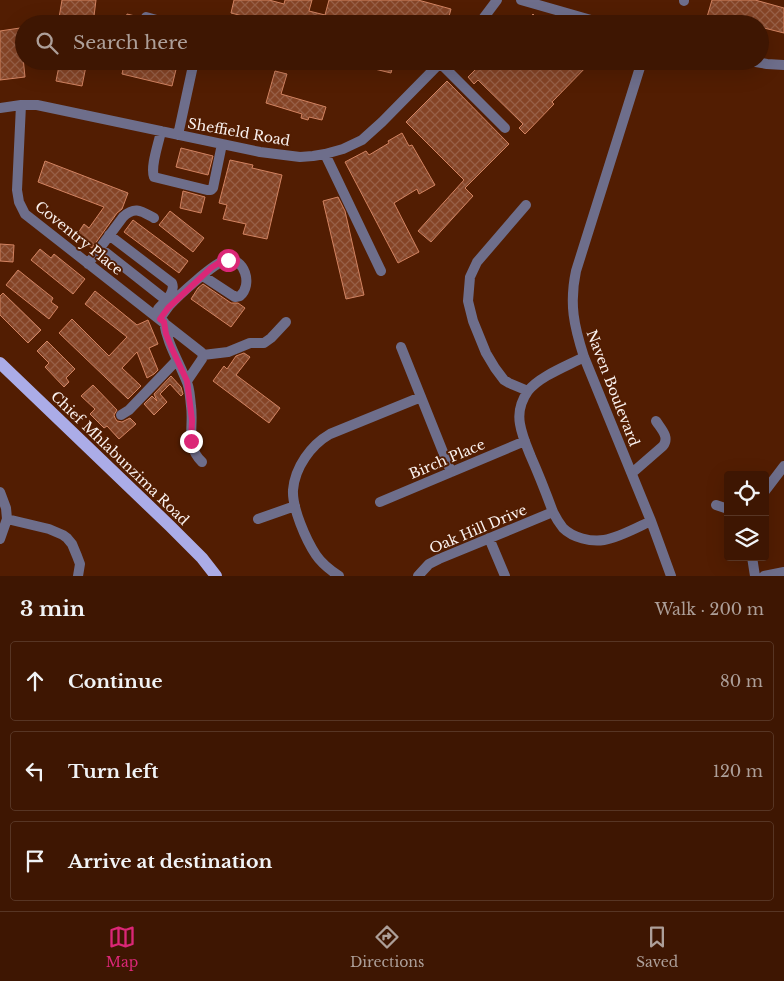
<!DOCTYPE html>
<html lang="en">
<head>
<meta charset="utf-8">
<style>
  :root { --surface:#3e1602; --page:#451f0c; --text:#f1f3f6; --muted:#ad9f99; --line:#573524; --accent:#db2777 }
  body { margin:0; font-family:"Libre Baskerville",serif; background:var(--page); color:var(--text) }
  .controls { position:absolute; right:15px; bottom:15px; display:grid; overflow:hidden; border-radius:5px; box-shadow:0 5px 20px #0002 }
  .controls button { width:45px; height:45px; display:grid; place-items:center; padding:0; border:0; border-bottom:1px solid var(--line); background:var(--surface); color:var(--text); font:25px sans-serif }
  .stop { position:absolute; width:15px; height:15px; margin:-11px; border:4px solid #db2777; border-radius:50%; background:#fff }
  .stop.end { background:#db2777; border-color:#fff; box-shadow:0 1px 5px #0008 }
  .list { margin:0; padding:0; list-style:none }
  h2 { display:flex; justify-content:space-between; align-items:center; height:65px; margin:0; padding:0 20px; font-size:21px }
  h2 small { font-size:16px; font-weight:400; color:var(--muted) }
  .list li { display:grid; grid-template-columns:32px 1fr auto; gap:15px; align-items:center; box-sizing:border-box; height:80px; margin:0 10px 10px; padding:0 10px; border:1px solid var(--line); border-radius:5px }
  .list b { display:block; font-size:19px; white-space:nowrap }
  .list em { font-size:16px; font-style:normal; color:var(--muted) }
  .icon { flex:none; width:28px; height:28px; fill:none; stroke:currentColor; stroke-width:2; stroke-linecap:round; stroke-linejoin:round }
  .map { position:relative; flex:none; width:784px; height:576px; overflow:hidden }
  .search { position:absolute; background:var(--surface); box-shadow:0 5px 20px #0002; left:15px; right:15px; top:15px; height:55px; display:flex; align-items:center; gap:12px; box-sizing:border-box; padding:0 18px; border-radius:28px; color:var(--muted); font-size:19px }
  .sheet { height:335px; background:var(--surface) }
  nav { display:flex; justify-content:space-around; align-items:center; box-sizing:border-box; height:70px; border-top:1px solid var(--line); background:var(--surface); font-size:14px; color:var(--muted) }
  nav a { display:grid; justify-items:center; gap:2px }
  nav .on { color:var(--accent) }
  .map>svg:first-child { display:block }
</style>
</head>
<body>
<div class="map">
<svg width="784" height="576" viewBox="0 0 784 576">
  <defs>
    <pattern id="building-cross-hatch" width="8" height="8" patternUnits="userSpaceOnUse" patternTransform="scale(1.25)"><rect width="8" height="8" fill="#854426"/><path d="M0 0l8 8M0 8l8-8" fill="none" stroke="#975f46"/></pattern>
  </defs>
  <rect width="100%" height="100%" fill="#521d02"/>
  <!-- building -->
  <path fill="url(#building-cross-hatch)" stroke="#d28361" d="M62,0H96L93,24H58Z
    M234,0H269L284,4L285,0H312L309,11L325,15L329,0H418L451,9L447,24H417L387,16L384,24H274L231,13Z
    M712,0H755L784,8V33L760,27V24H750L731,19L730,23L707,17Z
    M127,14L139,17L141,21L145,24H125Z
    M533,14L543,24H524Z
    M20,28L25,77L0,80V31Z
    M60,61H87L82,86L56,81Z
    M125,61H178L172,86L122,74Z
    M351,61H394L391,73L350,63Z
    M484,61H592L552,102L554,104L525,134L519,128L523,124L478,80L474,84L468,77Z
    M275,71L287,74L281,94L326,107L322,120L309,117L308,120L301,118L302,114L266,103Z
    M447,81L509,144L465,188L473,196L431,242L418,231L464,180L406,122Z
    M402,133L409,146L412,145L435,185L419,194L417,189L394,203L419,252L398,263L345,162L366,151L369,155L389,143L388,141Z
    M181,148L213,156L208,175L176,167Z
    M230,160L253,165L252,168L282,175L267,239L243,234L246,224L223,219L227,205L219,203Z
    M45,161L128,193L122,209L117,213L92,248L76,236L84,224L89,228L104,207L38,182Z
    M183,191L205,197L201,213L180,208Z
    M338,197L345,211L364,295L346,299L323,201Z
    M170,211L204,238L193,252L159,225Z
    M133,220L188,261L179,273L124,232Z
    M0,244L14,245L13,262L0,261Z
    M40,249L51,258L54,254L85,279L73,294L31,260Z
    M18,270L53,298L51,302L58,307L49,319L6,285Z
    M203,284L231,303H238L245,308L231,327L191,299L198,288Z
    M95,291L137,325L148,320L158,344L149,348L158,370L154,374L147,378L137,352L122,368L141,386L128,399L59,333L72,319L109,356L127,337L85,304Z
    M3,293L41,330L28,343L0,315V296Z
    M47,341L75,369L66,378L69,382L64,387L45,367L49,363L37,351Z
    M244,353L250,357L236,375L280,408L269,423L213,381L224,366L227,369L236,356Z
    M171,376L181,387L183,394L181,396L170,384L160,394L167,402L154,415L144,404L152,396L157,401L154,394Z
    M93,385L117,410L114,415L115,418L117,421L122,422L130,418L136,424L119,439L107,426L104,428L90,414L95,409L81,396Z"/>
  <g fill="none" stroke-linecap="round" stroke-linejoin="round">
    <!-- minor -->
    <path stroke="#6e6e8b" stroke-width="10" d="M521,0L605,24
      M684,1V0
      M146,17L171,24
      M479,24L497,0
      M642,61L576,271C569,304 574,326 584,357L651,521L671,576
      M750,61L767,64L784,65
      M440,63L505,128
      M21,105L17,190L19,202L25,214L201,352L203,355L202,359L187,381
      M0,108L21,105H37L260,152L300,157L313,156L325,154L343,149L362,140L382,122L442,61
      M161,131C159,143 150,166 154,177L207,190H211L213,188L222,144
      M178,135L194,61
      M325,154L381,271
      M526,205L477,262L470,277L468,301L473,321L486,353L495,368L504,380L509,383L528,391
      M109,235L172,283C176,293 164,302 158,309
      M100,248L166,300
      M88,264L123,217C135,206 141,211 154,218
      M160,319C163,314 166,310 169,306C178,296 215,262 226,260C245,257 253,285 240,296L235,297L203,276
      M164,322C167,343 178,360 186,380C190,387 190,398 191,406C194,426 185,446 202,462
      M401,347L451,472
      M203,355L228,352L250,343H264L271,338L286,322
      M584,357C567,366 540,376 528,391C521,401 518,413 520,424C522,436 527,447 531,457C539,475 546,493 553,512C556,518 559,523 563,528C573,538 591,542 604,540C618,538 638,527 651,521
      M121,415L129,410L177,360
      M632,473L663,446C670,437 661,429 656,421
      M765,491L784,466
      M0,492L6,508L7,519L0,539
      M380,502L525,441
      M716,505L728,509
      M7,519L49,529L63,535L67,538L72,544L77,556L80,564L78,576
      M258,519L295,506
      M489,538L505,576
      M752,557L755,576
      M339,576C330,570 322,564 316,555C306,540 292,508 293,490C295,467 311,445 330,434L421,397
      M418,576L429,564L439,559L553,512
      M764,576L784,572"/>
    <!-- major -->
    <path stroke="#abace7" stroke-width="12" d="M0,363L170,526L202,558L216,576"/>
  </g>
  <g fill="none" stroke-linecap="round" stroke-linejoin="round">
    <!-- route -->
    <path stroke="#db2777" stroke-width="6" d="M191,441L192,420L187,381L172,349L166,334L164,322L160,319L168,308L211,268L220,262L228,260"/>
  </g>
  <g text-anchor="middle" stroke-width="4" stroke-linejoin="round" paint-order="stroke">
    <!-- street labels -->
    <g font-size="14" fill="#faf1ee" stroke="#521d02">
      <text transform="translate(239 132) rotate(10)" y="5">Sheffield Road</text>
      <text transform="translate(79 238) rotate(39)" y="5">Coventry Place</text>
      <text transform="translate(613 388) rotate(69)" y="5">Naven Boulevard</text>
      <text transform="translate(120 458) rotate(44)" y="5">Chief Mhlabunzima Road</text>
      <text transform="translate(447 459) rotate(-23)" y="5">Birch Place</text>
      <text transform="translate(478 529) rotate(-23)" y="5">Oak Hill Drive</text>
    </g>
  </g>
</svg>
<div class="controls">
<button><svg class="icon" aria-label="locate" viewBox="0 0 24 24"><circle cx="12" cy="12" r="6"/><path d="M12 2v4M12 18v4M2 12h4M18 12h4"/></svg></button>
<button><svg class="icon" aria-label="layers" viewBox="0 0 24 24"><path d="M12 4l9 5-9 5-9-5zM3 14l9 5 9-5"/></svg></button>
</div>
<div class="stop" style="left:228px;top:260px"></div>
<div class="stop end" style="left:191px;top:441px"></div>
<div class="search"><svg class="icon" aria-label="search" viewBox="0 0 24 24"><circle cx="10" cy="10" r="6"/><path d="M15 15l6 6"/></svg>Search here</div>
</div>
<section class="sheet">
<h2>3 min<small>Walk · 200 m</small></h2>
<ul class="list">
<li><svg class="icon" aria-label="ahead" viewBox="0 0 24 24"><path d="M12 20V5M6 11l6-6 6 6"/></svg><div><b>Continue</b></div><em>80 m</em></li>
<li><svg class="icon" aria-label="left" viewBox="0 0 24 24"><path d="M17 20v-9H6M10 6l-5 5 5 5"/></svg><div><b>Turn left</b></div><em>120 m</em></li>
<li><svg class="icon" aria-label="arrive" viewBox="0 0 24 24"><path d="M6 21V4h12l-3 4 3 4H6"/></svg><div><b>Arrive at destination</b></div></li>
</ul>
</section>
<nav>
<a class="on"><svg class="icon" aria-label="map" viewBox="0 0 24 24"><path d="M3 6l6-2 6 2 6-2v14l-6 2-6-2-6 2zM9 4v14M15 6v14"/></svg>Map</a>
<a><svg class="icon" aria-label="directions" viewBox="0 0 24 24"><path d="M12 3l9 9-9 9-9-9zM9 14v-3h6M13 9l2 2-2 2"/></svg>Directions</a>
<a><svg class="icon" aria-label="saved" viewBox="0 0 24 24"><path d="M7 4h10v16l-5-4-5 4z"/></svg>Saved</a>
</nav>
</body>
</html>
